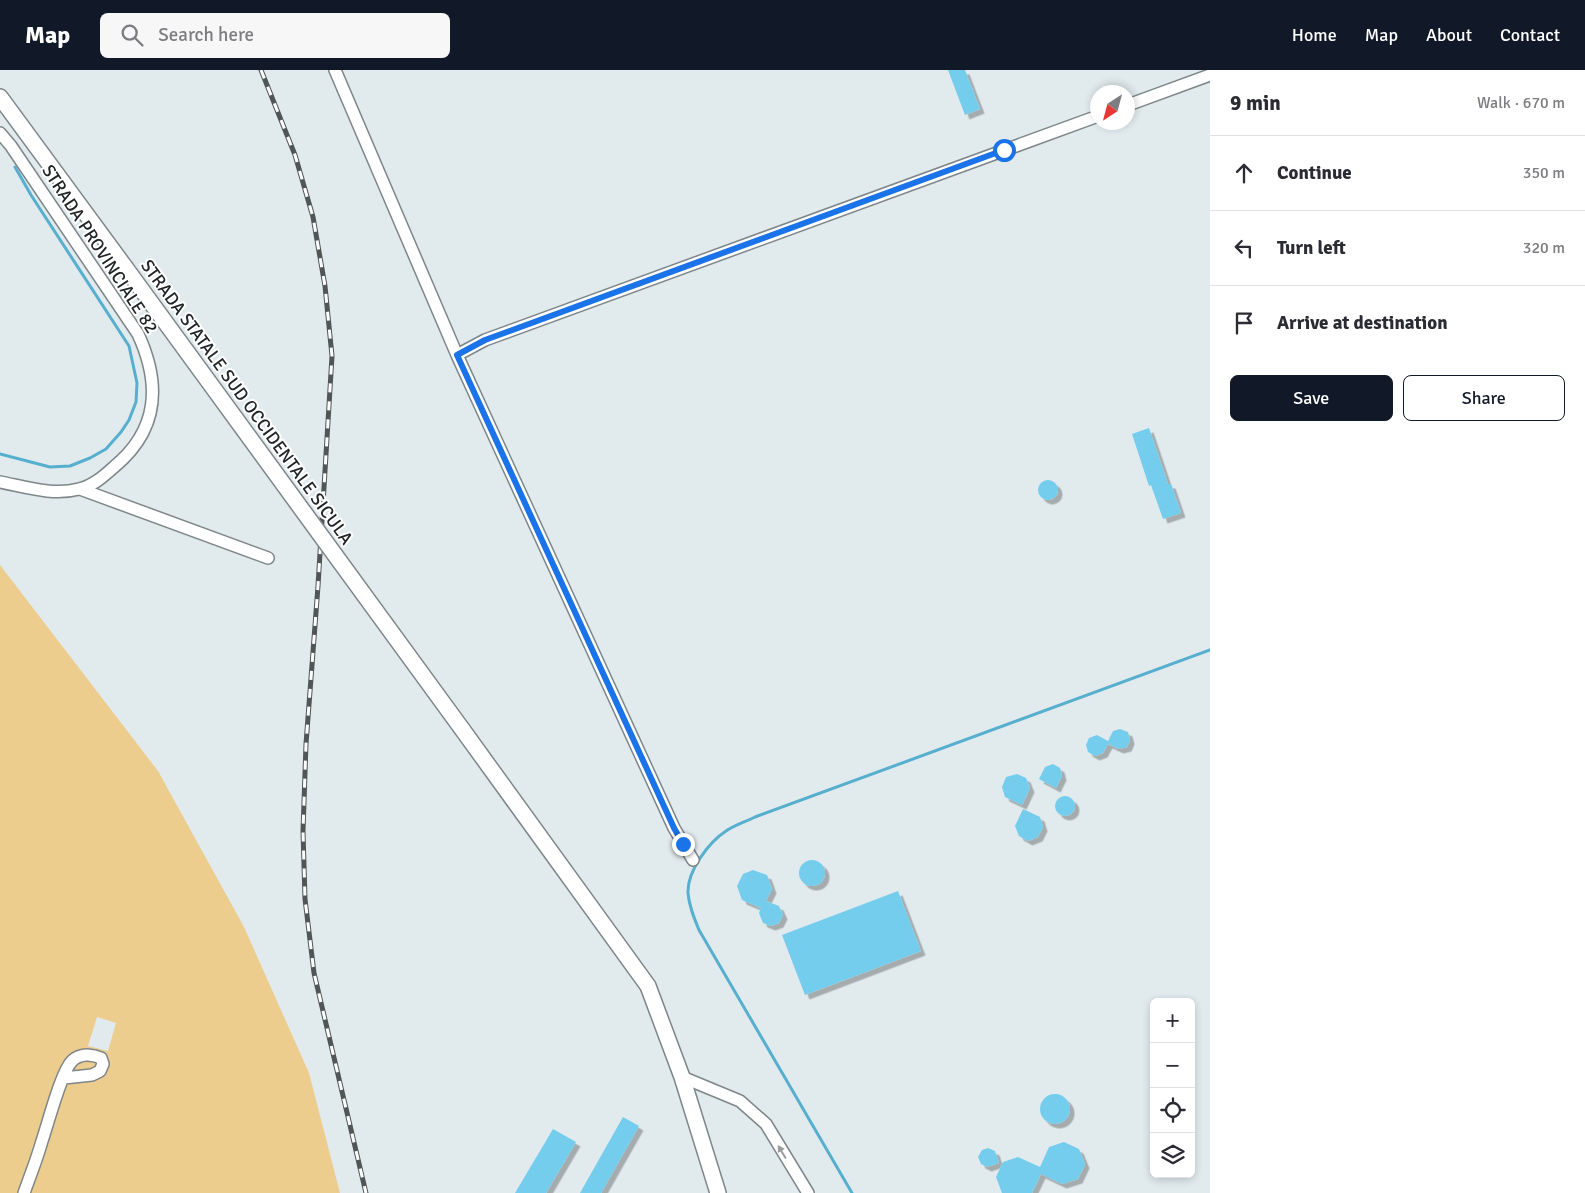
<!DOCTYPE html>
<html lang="en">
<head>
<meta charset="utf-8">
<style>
  :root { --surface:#fff; --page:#f7f7f7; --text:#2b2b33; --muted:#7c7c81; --line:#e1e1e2; --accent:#111827 }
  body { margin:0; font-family:Signika,sans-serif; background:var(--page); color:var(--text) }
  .controls { position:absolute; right:15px; bottom:15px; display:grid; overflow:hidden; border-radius:8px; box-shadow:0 2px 8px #0003 }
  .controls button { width:45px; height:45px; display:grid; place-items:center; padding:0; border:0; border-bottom:1px solid var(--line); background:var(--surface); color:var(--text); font:25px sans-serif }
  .compass { position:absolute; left:1090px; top:15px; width:45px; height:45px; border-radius:50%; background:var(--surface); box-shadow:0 2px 8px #0003; rotate:216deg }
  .stop { position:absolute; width:15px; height:15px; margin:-11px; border:4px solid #1a73e8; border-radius:50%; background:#fff }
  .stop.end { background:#1a73e8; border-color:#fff; box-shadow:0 1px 5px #0008 }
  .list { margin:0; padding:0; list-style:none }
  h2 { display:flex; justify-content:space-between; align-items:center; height:65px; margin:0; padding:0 20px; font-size:21px }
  h2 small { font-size:16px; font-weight:400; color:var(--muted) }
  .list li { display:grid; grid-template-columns:32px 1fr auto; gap:15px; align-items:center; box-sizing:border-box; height:75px; padding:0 20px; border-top:1px solid var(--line) }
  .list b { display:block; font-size:19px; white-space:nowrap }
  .list em { font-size:16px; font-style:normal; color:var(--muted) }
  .actions { display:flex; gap:10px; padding:15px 20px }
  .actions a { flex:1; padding:11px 0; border:1px solid var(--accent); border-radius:8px; text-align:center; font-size:18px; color:var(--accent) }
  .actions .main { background:var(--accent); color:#fff }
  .icon { flex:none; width:28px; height:28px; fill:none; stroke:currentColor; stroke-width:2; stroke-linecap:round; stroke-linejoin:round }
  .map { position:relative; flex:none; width:1210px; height:1123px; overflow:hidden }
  header { display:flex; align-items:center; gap:30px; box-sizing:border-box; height:70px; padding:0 25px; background:var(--accent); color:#fff }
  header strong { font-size:24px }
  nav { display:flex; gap:28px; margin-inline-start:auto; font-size:18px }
  .search { width:350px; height:45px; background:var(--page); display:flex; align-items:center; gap:12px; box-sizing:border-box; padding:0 18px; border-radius:8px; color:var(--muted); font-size:19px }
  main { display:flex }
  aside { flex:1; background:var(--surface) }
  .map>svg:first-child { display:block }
</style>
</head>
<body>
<header>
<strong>Map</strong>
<div class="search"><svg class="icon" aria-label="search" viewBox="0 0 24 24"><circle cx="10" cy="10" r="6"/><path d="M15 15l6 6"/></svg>Search here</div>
<nav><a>Home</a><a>Map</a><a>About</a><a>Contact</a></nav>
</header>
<main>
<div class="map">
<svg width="1210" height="1123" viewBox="0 0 1210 1123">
  <defs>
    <filter id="shadow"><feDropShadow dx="4.5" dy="4.5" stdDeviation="0" flood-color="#0004"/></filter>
  </defs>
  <rect width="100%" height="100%" fill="#e1eaed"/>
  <!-- green -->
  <path fill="#edcd8d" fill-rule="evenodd" d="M0,495L158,701L244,857L309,1003L340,1123H0ZM97,947L116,953L108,981L88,976Z"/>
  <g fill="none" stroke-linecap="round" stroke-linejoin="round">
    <!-- stream -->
    <path stroke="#56afce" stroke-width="3" d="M0,384L50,397L70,396L90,388L106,379L121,362L129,350L136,332L137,313L129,276L31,125L15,97
      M852,1123L699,860C694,848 689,836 688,823C687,801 709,772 726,761C735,755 745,752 755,747L1210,580"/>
  </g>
  <!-- building -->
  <path fill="#74cded" filter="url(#shadow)" d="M948,0H965L980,39L965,45Z
    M1149,358L1168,414H1171L1181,443L1163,449L1151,415L1149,416L1132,364Z
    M1038 420a10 10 0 1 1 20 0a10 10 0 1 1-20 0Z
    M1120,659L1128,662L1130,670L1127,677L1119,679L1108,674L1103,683L1095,686L1088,682L1086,675L1089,668L1097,665L1108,671L1113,661Z
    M1053,694L1060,698L1062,706L1056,718L1039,709L1045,697Z
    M1017,704L1026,708L1030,718L1022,735L1005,727L1002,717L1006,707Z
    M1055 736a10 10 0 1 1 20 0a10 10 0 1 1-20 0Z
    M1023,739L1040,747L1043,757L1038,767L1028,771L1019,766L1015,756Z
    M799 803a13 13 0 1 1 26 0a13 13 0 1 1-26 0Z
    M753,800L767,805L772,819L766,831L779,836L783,845L779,853L771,856L763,853L759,843L761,838L742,830L737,816L743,804Z
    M898,821L921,881L805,925L782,865Z
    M1040 1039a15 15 0 1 1 30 0a15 15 0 1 1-30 0Z
    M623,1047L639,1056L601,1123H580Z
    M553,1059L576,1072L546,1123H515Z
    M1064,1072L1079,1079L1085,1094L1078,1109L1062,1114L1041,1104L1032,1123H1002L996,1107L1003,1092L1018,1087L1040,1097L1049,1077Z
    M988,1078L995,1081L999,1093L987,1097L981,1094L978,1087L982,1080Z"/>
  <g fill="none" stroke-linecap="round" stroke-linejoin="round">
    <!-- minor casing -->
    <g stroke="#7e8689" stroke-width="14">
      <path id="minor" d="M335,0L457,285L674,758L693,790
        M1128,35L1210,5
        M0,63L11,76L138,264C161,314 159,360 114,397C104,406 93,416 79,419C53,426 26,417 0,412
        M457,285L485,270L1098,46
        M80,419L268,488
        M682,1007L740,1031L766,1054L808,1123
        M24,1123C30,1106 37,1089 42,1071C48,1054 61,1002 72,991C80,983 92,984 101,988L103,994L100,1001L92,1005L64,1008"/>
    </g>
    <!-- major casing -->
    <g stroke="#7e8689" stroke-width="18">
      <path id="major" d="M0,27L125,197
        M462,659L648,916L682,1007L718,1123"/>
    </g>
    <!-- minor -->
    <use href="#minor" stroke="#fff" stroke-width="11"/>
    <!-- major -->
    <use href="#major" stroke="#fff" stroke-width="15"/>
    <!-- rail casing -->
    <g stroke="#505556" stroke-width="5">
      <path id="rail" d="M261,0L295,85L313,147L325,216L332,286L318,516L306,674L303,761L305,829L314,903L366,1123"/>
    </g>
    <!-- rail -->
    <use href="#rail" stroke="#fff" stroke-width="3" stroke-dasharray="9" stroke-linecap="butt"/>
    <!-- major-bridge casing -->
    <g stroke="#7e8689" stroke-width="18" stroke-linecap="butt">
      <path id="major-bridge" d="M125,197L462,659"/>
    </g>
    <!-- major-bridge -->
    <use href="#major-bridge" stroke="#fff" stroke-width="15"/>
  </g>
  <!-- one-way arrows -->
  <defs><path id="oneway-solid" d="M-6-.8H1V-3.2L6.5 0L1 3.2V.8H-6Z" transform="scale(1.25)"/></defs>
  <use fill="#9b9c9d" href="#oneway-solid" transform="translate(782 1082) rotate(-121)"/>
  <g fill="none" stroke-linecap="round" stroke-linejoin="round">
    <!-- route -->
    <path stroke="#1a73e8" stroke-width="6" d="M683,774L674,758L457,285L485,270L1004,80"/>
  </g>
  <g text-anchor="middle" stroke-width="4" stroke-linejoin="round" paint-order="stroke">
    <!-- street labels -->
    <g font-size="18" fill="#212425" stroke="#fff">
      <text transform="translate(100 179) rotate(57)" y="6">STRADA PROVINCIALE 82</text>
      <text transform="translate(247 332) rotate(54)" y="6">STRADA STATALE SUD OCCIDENTALE SICULA</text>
    </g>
  </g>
</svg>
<div class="controls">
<button>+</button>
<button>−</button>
<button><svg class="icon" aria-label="locate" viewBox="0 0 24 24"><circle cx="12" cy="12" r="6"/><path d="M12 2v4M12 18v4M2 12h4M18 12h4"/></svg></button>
<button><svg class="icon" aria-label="layers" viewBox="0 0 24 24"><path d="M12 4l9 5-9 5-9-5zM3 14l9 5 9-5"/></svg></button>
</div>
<svg class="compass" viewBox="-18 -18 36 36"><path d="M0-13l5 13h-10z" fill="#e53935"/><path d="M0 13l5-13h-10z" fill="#7c7c81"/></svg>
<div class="stop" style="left:1004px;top:80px"></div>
<div class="stop end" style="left:683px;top:774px"></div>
</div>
<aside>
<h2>9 min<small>Walk · 670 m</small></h2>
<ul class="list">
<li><svg class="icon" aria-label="ahead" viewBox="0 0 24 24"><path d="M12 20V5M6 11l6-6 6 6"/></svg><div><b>Continue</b></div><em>350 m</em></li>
<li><svg class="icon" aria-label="left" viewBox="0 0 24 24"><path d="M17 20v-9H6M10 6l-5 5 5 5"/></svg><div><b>Turn left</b></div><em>320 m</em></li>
<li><svg class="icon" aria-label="arrive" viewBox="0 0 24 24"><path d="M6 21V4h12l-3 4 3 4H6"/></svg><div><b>Arrive at destination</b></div></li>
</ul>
<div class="actions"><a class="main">Save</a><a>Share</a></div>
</aside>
</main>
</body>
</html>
